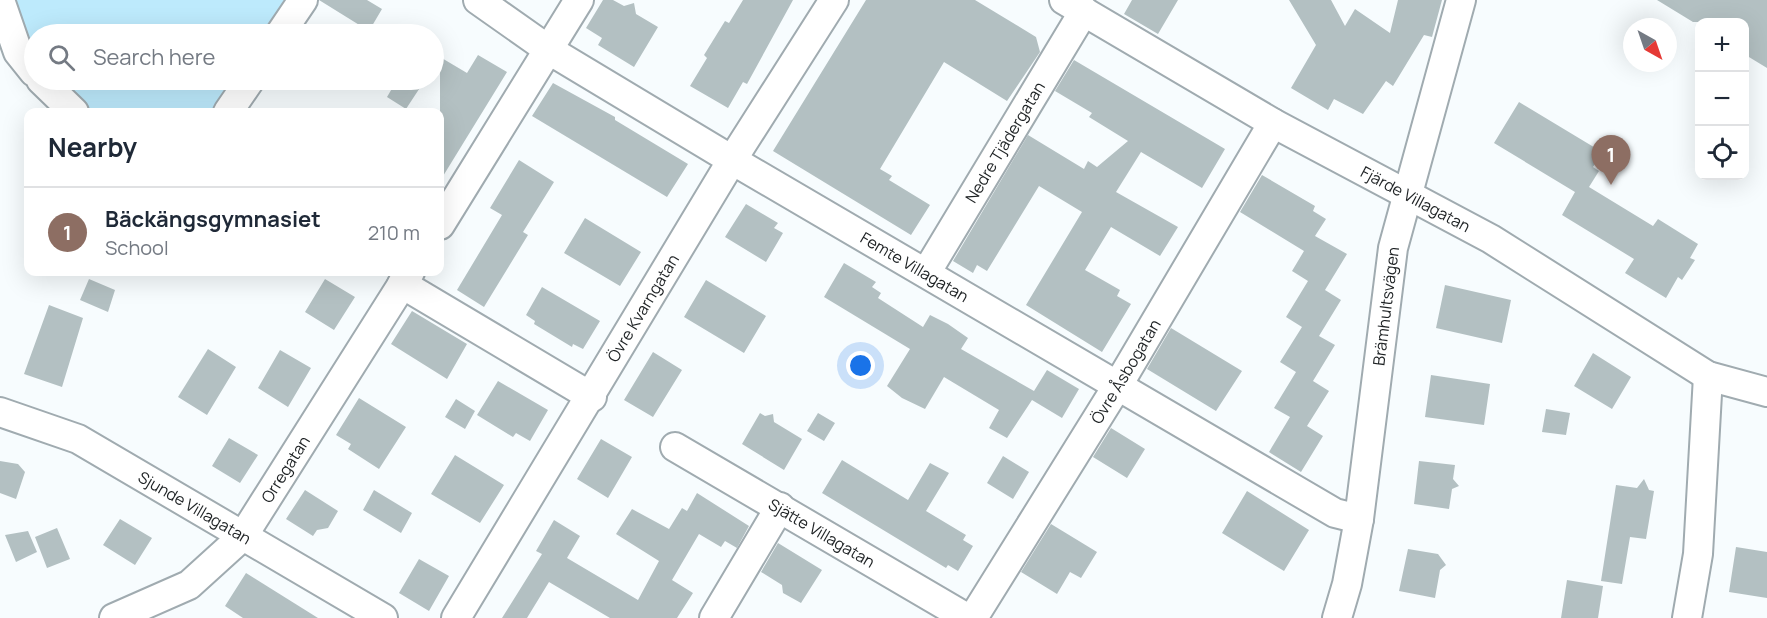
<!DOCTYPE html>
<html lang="en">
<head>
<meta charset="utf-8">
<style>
  :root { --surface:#fff; --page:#f6f6f7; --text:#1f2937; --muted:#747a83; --line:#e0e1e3; --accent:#1a73e8 }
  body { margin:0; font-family:Manrope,sans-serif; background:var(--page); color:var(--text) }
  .controls { position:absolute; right:18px; top:18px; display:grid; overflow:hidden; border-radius:12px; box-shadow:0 6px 24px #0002 }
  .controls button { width:54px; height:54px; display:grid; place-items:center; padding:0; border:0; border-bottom:2px solid var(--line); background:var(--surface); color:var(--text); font:30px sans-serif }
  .compass { position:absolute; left:1623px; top:18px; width:54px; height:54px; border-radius:50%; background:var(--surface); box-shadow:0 6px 24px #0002; rotate:140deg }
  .you { position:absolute; left:861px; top:366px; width:21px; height:21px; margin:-15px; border:4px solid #fff; border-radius:50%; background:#1a73e8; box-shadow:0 0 0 9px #1a73e833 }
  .badge { display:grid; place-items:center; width:39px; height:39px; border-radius:50%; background:var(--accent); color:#fff; font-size:20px; font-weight:700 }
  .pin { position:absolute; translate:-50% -50px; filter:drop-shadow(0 2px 3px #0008) }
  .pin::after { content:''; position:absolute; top:32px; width:21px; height:18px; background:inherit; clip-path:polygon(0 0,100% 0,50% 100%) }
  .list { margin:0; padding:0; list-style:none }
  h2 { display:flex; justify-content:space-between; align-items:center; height:78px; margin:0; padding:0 24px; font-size:26px }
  h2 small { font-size:20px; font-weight:400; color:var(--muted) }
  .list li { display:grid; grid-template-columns:39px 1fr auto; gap:18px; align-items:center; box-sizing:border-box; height:90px; padding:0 24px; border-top:2px solid var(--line) }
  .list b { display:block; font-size:22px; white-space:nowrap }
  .list p { margin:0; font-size:20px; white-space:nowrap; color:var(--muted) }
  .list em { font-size:20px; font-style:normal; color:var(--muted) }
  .icon { flex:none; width:33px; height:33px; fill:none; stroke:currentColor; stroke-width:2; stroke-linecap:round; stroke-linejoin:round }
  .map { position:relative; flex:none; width:1767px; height:618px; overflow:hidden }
  .search { position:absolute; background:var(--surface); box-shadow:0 6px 24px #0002; left:24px; top:24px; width:420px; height:66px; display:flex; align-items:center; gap:15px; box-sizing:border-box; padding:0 21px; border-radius:33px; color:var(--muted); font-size:22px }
  .panel { position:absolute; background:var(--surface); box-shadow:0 6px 24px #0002; left:24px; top:108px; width:420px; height:168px; border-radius:12px }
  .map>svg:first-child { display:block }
</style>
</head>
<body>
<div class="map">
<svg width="1767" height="618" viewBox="0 0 1767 618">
  <rect width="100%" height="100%" fill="#f7fcfe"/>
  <!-- green -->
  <path fill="#bdeafc" d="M9,0H291L268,34H34V60Z
    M50,80H238L216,112H85Z"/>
  <!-- building -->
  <path fill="#b3c0c2" d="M319,0H367L382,9L369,31Z
    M603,0H613L624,6L634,3L636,14L658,27L634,67L598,45L602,38L586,28Z
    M743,0H793L747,84L743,82L728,108L690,86L707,58L704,55L725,21L729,23Z
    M866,0H975L1036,37L1040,52L1007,101L944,62L880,169L892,176L889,180L930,205L911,235L773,151Z
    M1132,0H1178L1158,34L1124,14Z
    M1289,0H1331L1345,26L1355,9L1390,33L1398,0H1442L1432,37L1424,35L1393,86L1386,81L1363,114L1334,99L1328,110L1291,88L1316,45Z
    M1657,0H1767V68L1744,54V22H1693Z
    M478,55L507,72L440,181V57L467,73Z
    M1074,60L1225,149L1202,188L1141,152L1116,192L1178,227L1160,256L1111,227L1085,270L1120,290L1117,296L1131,304L1102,352L1026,305L1082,212L1039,186L987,271L977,265L973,273L953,261L1028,135L1084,169L1088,161L1097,167L1128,141L1089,117L1092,113L1055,91Z
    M397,80H425L406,109L387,97Z
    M553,83L615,117V120L688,164L667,197L532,116Z
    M1519,102L1602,152L1593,167L1599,171L1589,187L1653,226L1658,219L1698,244L1690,258L1695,260L1682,280L1678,277L1666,298L1625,273L1634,259L1562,215L1575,192L1494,143Z
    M519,160L554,182L523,232L528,235L484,307L457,290L502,215L490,208Z
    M1262,175L1315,206L1313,211L1326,219L1315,236L1347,254L1325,290L1341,300L1319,336L1335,345L1313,381L1329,391L1307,426L1323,436L1301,472L1269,452L1290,417L1274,408L1296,372L1280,362L1302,327L1286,317L1308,281L1292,271L1304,251L1240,212Z
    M746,204L778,223L774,228L783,233L766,262L725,237Z
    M585,218L641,252L620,286L564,253Z
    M844,263L876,282L872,287L881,293L878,298L923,327L930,315L948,324L968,338L961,349L1034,391L1047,370L1079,389L1062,418L1032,400L1007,438L989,428L999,410L944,377L925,409L902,398L887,386L910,349L824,297Z
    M89,279L115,290L108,312L80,300Z
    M325,279L355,297L334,330L305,312Z
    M706,280L766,316L744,353L684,317Z
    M1445,285L1511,300L1502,343L1436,328Z
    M542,287L600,321L583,349L573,344L572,347L534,324L535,321L526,315Z
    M49,305L83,318L62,387L24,374Z
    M412,311L467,344L447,379L391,344Z
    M1171,328L1242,371L1216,411L1147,369Z
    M208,349L236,367L207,415L178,397Z
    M280,350L311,368L288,407L258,388Z
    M653,352L682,370L653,417L624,400Z
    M1593,353L1631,377L1612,409L1574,386Z
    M1431,375L1490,384L1484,425L1425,417Z
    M498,381L548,410L530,441L516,433L513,437L477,415Z
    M359,398L406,427L379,469L348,449L351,444L336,435Z
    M456,399L475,411L465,429L445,417Z
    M1546,409L1570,413L1566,435L1542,432Z
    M760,413L765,416L773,414L774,422L802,439L784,470L742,444Z
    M818,413L835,423L824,441L807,431Z
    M1111,428L1145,449L1127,478L1093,457Z
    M229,438L258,455L240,483L212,466Z
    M601,439L632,457L608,498L577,479Z
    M455,455L504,485L480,523L431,494Z
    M1003,456L1029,472L1013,499L987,483Z
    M842,460L908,500L930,463L949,473L926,511L966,535L963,540L973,546L958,571L948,565L946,568L822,493Z
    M0,461L18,464L25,472L16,499L0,493Z
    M1419,461L1455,465L1453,479L1459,486L1452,489L1449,509L1414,504Z
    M1644,479L1649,490L1654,491L1646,539L1630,537L1622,584L1601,581L1616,485L1637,488Z
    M305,490L338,511L328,528L317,530L313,536L286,519Z
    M374,490L412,513L401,533L363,510Z
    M1247,491L1309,530L1284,571L1222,533Z
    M697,493L749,526L737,548L725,541L721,547L699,534L672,580L693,593L677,618H610L549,582L527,618H502L542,554L536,551L554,520L580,536L567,558L638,600L659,561L616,534L632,509L669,529L682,508L687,511Z
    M120,519L152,538L135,565L103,545Z
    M1051,524L1097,552L1081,578L1070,572L1057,594L1021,572Z
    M57,528L70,559L47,568L35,537Z
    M28,531L37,552L16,562L5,535Z
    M778,543L822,570L801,603L783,593L782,585L761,572Z
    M1736,547L1767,552V598L1729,592Z
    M1408,549L1438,554L1446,565L1440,570L1435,598L1399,591Z
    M419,559L449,576L429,611L399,593Z
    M246,573L318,618H243L225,606Z
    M1567,580L1603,586L1598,618H1561Z"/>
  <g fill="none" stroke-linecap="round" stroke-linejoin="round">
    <!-- minor casing -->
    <g stroke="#a0abb0" stroke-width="32">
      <g id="minor">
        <path d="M0,0L18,52L34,72"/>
        <path id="s1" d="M478,0L549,50L732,160L1335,513L1359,519"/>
        <path id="s2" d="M1064,0L1273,123L1491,239L1708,376L1767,392"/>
        <path d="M280,34L303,0"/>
        <path d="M41,80L74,112"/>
        <path d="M228,112L250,80"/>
        <path d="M440,225L579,0"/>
        <path id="s3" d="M926,273L1084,11"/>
        <path d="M402,284L592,397"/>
        <path id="s4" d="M0,412L78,439L383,618"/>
        <path id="s5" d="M675,447L967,618"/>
        <path id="s6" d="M114,618L189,585L243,536L410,272"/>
        <path id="s7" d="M456,618L732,160L834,0"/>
        <path d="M714,618L780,507"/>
        <path id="s8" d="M973,618L1118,385L1273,123"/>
        <path id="s9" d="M1337,618L1347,584L1359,519L1393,248L1461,0"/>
        <path d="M1687,618L1698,554L1708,376"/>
      </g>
    </g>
    <!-- minor -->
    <use href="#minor" stroke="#fff" stroke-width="28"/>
  </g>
  <g text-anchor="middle" stroke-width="5" stroke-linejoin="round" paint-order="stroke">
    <!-- street labels -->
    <g font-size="16" fill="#1d2123" stroke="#fff">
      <text dy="6" stroke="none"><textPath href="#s3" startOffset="153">Nedre Tjädergatan</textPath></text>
      <text dy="6" stroke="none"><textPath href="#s2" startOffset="404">Fjärde Villagatan</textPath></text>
      <text dy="6" stroke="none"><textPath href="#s1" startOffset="512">Femte Villagatan</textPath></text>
      <text dy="6" stroke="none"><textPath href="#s9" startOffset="316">Brämhultsvägen</textPath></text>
      <text dy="6" stroke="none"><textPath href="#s7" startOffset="362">Övre Kvarngatan</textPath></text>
      <text dy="6" stroke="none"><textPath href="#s8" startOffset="290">Övre Åsbogatan</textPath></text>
      <text dy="6" stroke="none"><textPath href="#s6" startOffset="234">Orregatan</textPath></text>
      <text dy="6" stroke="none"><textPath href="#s4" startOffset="218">Sjunde Villagatan</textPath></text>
      <text dy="6" stroke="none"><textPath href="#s5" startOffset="170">Sjätte Villagatan</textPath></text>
    </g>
  </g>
</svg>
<div class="controls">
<button>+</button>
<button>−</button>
<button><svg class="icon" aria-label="locate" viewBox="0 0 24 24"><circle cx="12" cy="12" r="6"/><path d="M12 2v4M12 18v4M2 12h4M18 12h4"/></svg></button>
</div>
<svg class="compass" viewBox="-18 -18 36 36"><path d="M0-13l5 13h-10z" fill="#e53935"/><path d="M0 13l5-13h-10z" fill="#747a83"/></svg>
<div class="you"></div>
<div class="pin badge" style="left:1611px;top:185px;background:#8d6e63">1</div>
<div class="search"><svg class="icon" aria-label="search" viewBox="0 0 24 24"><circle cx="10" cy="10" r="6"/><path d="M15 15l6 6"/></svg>Search here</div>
<section class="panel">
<h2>Nearby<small></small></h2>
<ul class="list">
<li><span class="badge" style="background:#8d6e63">1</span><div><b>Bäckängsgymnasiet</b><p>School</p></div><em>210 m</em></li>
</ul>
</section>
</div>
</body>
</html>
